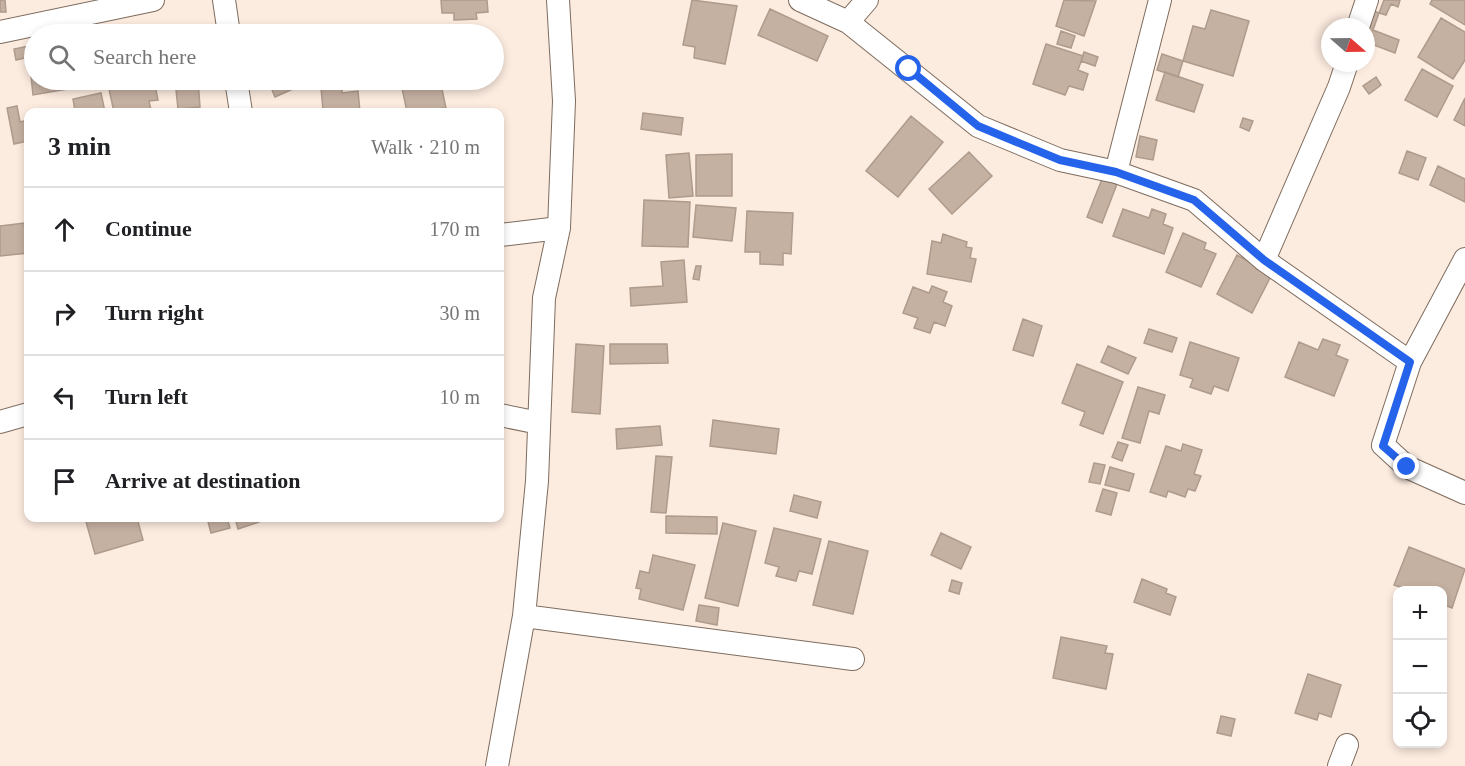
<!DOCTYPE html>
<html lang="en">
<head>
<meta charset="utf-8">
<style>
  :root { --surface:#fff; --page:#f6f6f6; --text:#202124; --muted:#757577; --line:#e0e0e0 }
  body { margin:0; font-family:"Times New Roman",serif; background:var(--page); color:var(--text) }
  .controls { position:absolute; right:18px; bottom:18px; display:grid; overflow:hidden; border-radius:12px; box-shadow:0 3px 9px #0003 }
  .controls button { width:54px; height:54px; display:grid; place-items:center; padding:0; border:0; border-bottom:2px solid var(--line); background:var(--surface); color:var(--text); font:30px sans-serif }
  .compass { position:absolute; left:1321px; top:18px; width:54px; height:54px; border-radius:50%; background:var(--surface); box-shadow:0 3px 9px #0003; rotate:110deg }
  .stop { position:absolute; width:18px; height:18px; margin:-14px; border:4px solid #2563eb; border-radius:50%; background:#fff }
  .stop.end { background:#2563eb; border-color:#fff; box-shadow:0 2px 6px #0008 }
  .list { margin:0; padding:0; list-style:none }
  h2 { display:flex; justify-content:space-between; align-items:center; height:78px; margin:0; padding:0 24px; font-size:26px }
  h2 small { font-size:20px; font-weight:400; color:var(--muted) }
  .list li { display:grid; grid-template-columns:39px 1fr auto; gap:18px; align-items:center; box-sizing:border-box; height:84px; padding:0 24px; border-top:2px solid var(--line) }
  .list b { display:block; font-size:22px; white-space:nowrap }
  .list em { font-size:20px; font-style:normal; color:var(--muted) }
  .icon { flex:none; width:33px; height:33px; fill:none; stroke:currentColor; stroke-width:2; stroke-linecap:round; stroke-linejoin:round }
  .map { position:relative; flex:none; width:1465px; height:766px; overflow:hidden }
  .search { position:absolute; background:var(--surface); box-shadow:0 3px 9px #0003; left:24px; top:24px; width:480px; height:66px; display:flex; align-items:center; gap:15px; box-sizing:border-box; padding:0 21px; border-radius:33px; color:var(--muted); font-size:22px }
  .panel { position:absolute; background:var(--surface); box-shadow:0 3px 9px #0003; left:24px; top:108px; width:480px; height:414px; border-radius:12px }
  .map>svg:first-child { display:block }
</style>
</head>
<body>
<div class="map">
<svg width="1465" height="766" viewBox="0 0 1465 766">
  <rect width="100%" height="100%" fill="#fcebdf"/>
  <!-- building -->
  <path fill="#c5b1a2" stroke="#ae9b8c" stroke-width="1.5" d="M0,0H5L6,12H0Z
    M441,0H487L488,12L476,13L477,19L454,20V13H442Z
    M692,0L737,6L725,64L694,58L695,47L683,45Z
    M1064,0L1096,1L1084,36L1056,26Z
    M1384,0H1400L1398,7L1391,4L1386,15L1379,13Z
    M1432,0H1465V25L1430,4Z
    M770,9L828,36L817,61L758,35Z
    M1211,10L1249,21L1233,76L1183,61L1193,26L1205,29Z
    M1374,11L1379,13L1373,30L1399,40L1395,53L1366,42V33Z
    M1441,18L1465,32V60L1453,79L1418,57Z
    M1061,31L1075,36L1071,48L1057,44Z
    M1046,44L1083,56L1078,70L1088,74L1083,90L1069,86L1065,95L1033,84Z
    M34,45V80H91L85,81L86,86L33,95L29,57L16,60L14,49Z
    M1084,52L1098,57L1095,66L1081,61Z
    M1162,54L1183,61L1178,77L1157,70Z
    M1422,69L1453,86L1437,117L1405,100Z
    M1165,72L1203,85L1194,112L1156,100Z
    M1376,77L1381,85L1369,94L1363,86Z
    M107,80H154L158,100L149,101L151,110L114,112Z
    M175,80H198L200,107L178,109Z
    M281,80H292L295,88L275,97L270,85Z
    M418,80H440L446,108L407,112L401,83Z
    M342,85V93L358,91L360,112H306L323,110L321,88Z
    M101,93L105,112H67L75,111L73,99Z
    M1465,98V126L1454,120Z
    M17,106L20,122L28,120V141L14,144L7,108Z
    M643,113L683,118L681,135L641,129Z
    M911,116L943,142L898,197L866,171Z
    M1243,118L1253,121L1249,131L1240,127Z
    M1140,136L1157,140L1153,160L1136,157Z
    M1407,151L1426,158L1418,180L1399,173Z
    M969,152L992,176L952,214L929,189Z
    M689,153L693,196L669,198L666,155Z
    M732,154V196H696V155Z
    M1438,166L1465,179V202L1430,185Z
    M1102,179L1117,184L1102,223L1087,217Z
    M644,200L690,202L688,247L642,246Z
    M696,205L736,208L732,241L693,237Z
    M1123,209L1149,218L1152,209L1166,214L1163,224L1173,228L1164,254L1113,236Z
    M747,211L793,213L791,254L783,253V265L760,264V252H745Z
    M24,223L28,253L0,256V226Z
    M1183,233L1206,243L1204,249L1216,254L1201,287L1166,272Z
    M943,234L967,242L966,247L972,248L970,258L976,259L971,282L927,274L932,241L941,243Z
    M1237,255L1272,274L1252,313L1217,294Z
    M684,260L687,302L631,306L630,288L663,286L661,262Z
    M696,266H701L699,280L693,279Z
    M932,286L947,292L943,302L952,306L945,326L934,322L930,333L914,328L918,318L903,313L913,287L929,293Z
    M1023,319L1042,326L1033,356L1013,350Z
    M1149,329L1177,338L1172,352L1144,343Z
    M1323,339L1340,345L1336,355L1348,360L1334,396L1285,377L1299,342L1318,350Z
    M1190,342L1239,358L1228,391L1214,386L1211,394L1190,387L1193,379L1180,375Z
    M576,344L604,346L600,414L572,412Z
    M610,344H667L668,363L610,364Z
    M1108,346L1136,358L1128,374L1101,362Z
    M1077,364L1123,382L1103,434L1080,425L1085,412L1062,403Z
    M1138,387L1165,395L1159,414L1149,411L1140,443L1122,438Z
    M713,420L779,429L776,454L710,446Z
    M660,426L662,445L617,449L616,429Z
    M1118,442L1128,445L1122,461L1112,457Z
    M1183,444L1202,450L1194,474L1201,476L1195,491L1188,489L1185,497L1168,491L1166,497L1150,492L1166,446L1181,451Z
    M656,456L672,457L666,513L651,512Z
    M1094,463L1105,465L1100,484L1089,482Z
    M1110,467L1134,474L1129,491L1105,485Z
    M1103,489L1117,493L1111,515L1096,511Z
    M794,495L821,502L817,518L790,511Z
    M666,516L717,517V534L666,533Z
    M85,518H137L143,540L95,554Z
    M207,518H227L230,528L211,533Z
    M235,518H258L259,522L238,529Z
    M723,523L756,531L738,606L705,598Z
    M774,528L821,539L812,574L799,571L796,581L776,576L779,567L765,563Z
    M941,533L971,547L961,569L931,555Z
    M829,541L868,551L853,614L813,605Z
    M1409,547L1465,569L1452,608L1442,604V590H1409L1394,585Z
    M653,555L695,565L683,610L639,599L641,589L636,588L640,571L649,573Z
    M1142,579L1167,589L1166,593L1176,597L1170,615L1134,602Z
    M952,580L962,583L959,594L949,591Z
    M699,605L719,608L717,625L696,621Z
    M1061,637L1107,646L1105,653L1113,654L1106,689L1053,678Z
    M1308,674L1341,685L1331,717L1319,713L1317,720L1295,713Z
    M1221,716L1235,719L1231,736L1217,733Z"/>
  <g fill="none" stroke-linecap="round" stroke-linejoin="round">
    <!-- minor casing -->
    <g stroke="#7e6c5e" stroke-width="24">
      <path id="minor" d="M224,0L229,34
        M800,0L848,22L978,126L1060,160L1116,172L1194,200L1264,260L1410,362
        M848,22L867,0
        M1358,27L1367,0
        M0,32L153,0
        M236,80L241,112
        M1116,172L1160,0
        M500,235L559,228
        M1465,259L1410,362L1383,445L1407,467L1465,493
        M1264,260L1339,87L1347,63
        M500,415L539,423
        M0,422L28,414
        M524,616L853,659
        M497,766L524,616L537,481L544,298L559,228L564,101L558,0
        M1339,766L1347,745"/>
    </g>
    <!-- minor -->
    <use href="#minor" stroke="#fff" stroke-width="22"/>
  </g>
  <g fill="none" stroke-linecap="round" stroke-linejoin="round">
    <!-- route -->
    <path stroke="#2563eb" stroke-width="8" d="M909,69L978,126L1060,160L1116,172L1194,200L1264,260L1410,362L1383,446L1407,467"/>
  </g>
</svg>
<div class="controls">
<button>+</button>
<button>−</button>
<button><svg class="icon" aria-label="locate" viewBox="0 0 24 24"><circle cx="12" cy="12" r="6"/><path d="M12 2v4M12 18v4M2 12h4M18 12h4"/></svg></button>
</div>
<svg class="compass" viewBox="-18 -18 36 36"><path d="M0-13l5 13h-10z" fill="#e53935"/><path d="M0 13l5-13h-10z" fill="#757577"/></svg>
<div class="stop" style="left:909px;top:69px"></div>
<div class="stop end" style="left:1407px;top:467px"></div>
<div class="search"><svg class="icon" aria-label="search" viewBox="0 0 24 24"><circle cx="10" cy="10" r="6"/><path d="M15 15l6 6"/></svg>Search here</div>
<section class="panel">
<h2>3 min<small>Walk · 210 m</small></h2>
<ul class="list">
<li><svg class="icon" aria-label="ahead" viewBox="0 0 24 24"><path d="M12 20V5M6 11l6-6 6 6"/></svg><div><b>Continue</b></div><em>170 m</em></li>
<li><svg class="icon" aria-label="right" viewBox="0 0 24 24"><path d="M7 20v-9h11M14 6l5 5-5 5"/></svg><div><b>Turn right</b></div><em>30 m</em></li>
<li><svg class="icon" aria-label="left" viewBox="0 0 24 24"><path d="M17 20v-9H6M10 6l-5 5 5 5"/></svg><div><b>Turn left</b></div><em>10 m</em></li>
<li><svg class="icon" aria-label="arrive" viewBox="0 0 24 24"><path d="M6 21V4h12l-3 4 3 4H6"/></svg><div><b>Arrive at destination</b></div></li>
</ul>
</section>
</div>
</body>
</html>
